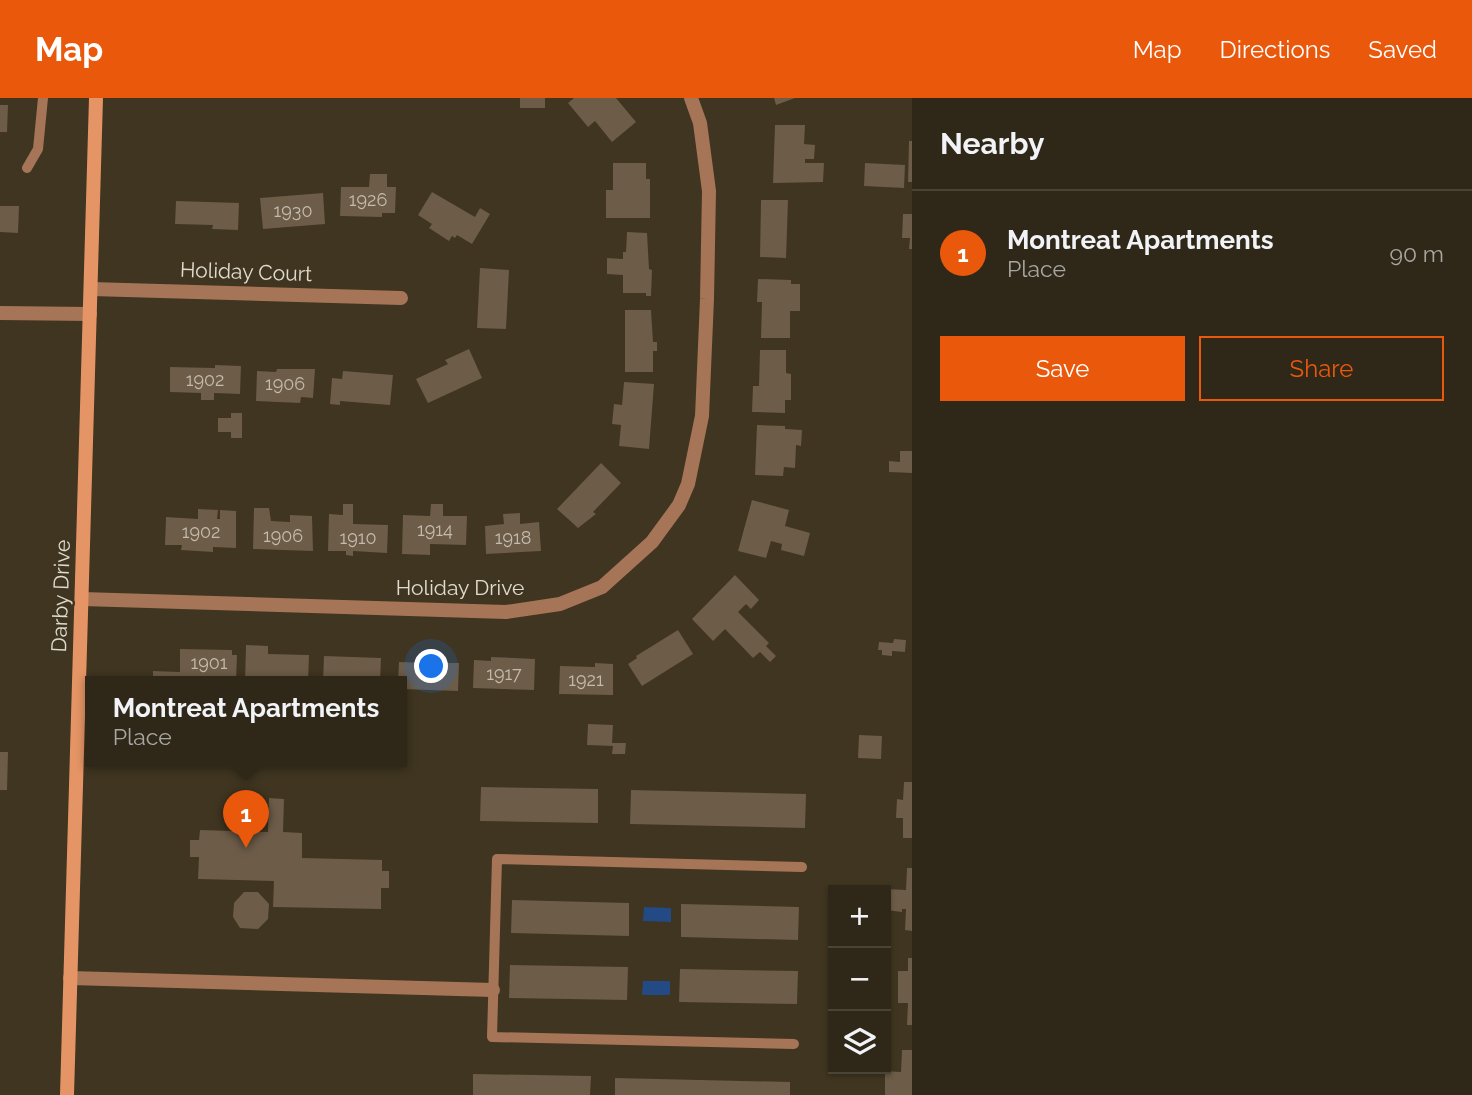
<!DOCTYPE html>
<html lang="en">
<head>
<meta charset="utf-8">
<style>
  :root { --surface:#2f2818; --page:#373021; --text:#f1f3f6; --muted:#a7a6a2; --line:#4a4437; --accent:#ea580c }
  body { margin:0; font-family:Raleway,sans-serif; background:var(--page); color:var(--text) }
  .controls { position:absolute; right:21px; bottom:21px; display:grid; overflow:hidden; border-radius:0px; box-shadow:0 2px 5px #0004 }
  .controls button { width:63px; height:63px; display:grid; place-items:center; padding:0; border:0; border-bottom:2px solid var(--line); background:var(--surface); color:var(--text); font:35px sans-serif }
  .you { position:absolute; left:432px; top:569px; width:24px; height:24px; margin:-18px; border:5px solid #fff; border-radius:50%; background:#1a73e8; box-shadow:0 0 0 10px #1a73e833 }
  .badge { display:grid; place-items:center; width:46px; height:46px; border-radius:50%; background:var(--accent); color:#fff; font-size:23px; font-weight:700 }
  .pin { position:absolute; translate:-50% -58px; filter:drop-shadow(0 2px 4px #0008) }
  .pin::after { content:''; position:absolute; top:37px; width:24px; height:21px; background:inherit; clip-path:polygon(0 0,100% 0,50% 100%) }
  .popup { position:absolute; left:85px; top:578px; width:322px; height:91px; box-sizing:border-box; display:grid; place-content:center; border-radius:0px; background:var(--surface); filter:drop-shadow(0 2px 5px #0005); font-size:23px; white-space:nowrap; color:var(--muted) }
  .popup b { font-size:26px; color:var(--text) }
  .popup::after { content:''; position:absolute; left:50%; top:100%; margin-left:-14px; border:14px solid transparent; border-top-color:var(--surface) }
  .list { margin:0; padding:0; list-style:none }
  h2 { display:flex; justify-content:space-between; align-items:center; height:91px; margin:0; padding:0 28px; font-size:30px }
  h2 small { font-size:23px; font-weight:400; color:var(--muted) }
  .list li { display:grid; grid-template-columns:46px 1fr auto; gap:21px; align-items:center; box-sizing:border-box; height:126px; padding:0 28px; border-top:2px solid var(--line) }
  .list b { display:block; font-size:26px; white-space:nowrap }
  .list p { margin:0; font-size:23px; white-space:nowrap; color:var(--muted) }
  .list em { font-size:23px; font-style:normal; color:var(--muted) }
  .actions { display:flex; gap:14px; padding:21px 28px }
  .actions a { flex:1; padding:16px 0; border:2px solid var(--accent); border-radius:0px; text-align:center; font-size:24px; color:var(--accent) }
  .actions .main { background:var(--accent); color:#fff }
  .icon { flex:none; width:38px; height:38px; fill:none; stroke:currentColor; stroke-width:2; stroke-linecap:round; stroke-linejoin:round }
  .map { position:relative; flex:none; width:912px; height:997px; overflow:hidden }
  header { display:flex; align-items:center; gap:42px; box-sizing:border-box; height:98px; padding:0 35px; background:var(--accent); color:#fff }
  header strong { font-size:33px }
  nav { display:flex; gap:38px; margin-inline-start:auto; font-size:24px }
  main { display:flex }
  aside { flex:1; background:var(--surface) }
  .map>svg:first-child { display:block }
</style>
</head>
<body>
<header>
<strong>Map</strong>
<nav><a>Map</a><a>Directions</a><a>Saved</a></nav>
</header>
<main>
<div class="map">
<svg width="912" height="997" viewBox="0 0 912 997">
  <rect width="100%" height="100%" fill="#3f3520"/>
  <!-- water -->
  <path fill="#244a86" d="M644,809L671,810V824L643,823Z
    M643,883H670V897H642Z"/>
  <!-- building -->
  <path fill="#6c5c48" d="M520,0H545V10H520Z
    M574,0H616L636,24L612,44L595,23L588,29L568,5Z
    M774,0H795L776,7Z
    M0,7H8L7,34H0Z
    M775,27H805L804,46L815,47L814,61H805V65H824L823,84L773,85Z
    M909,43H912V84H908Z
    M613,65H646V81H650V120H606V92H613Z
    M865,65L905,67L904,90L864,88Z
    M370,76H387V89H396L395,115H382V119L340,118L341,89H369Z
    M432,94L475,119L480,110L490,116L472,146L457,137L455,140L452,138L449,143L429,130L432,126L418,117Z
    M323,95L325,126L263,131L260,100Z
    M761,102H788L786,160L760,159Z
    M176,103L239,105L238,132L212,131L213,127L175,126Z
    M0,108H19L18,135L0,134Z
    M903,116H912V151H909L910,140H902Z
    M627,134L647,135L649,171L652,172L651,198H646V195H623V177L607,176V160L623,161V154H626Z
    M480,170L509,172L506,231L477,230Z
    M758,181L791,182V186H800V213H790V240H761L762,204H757Z
    M625,212H651L653,244H657V253H653V274H625Z
    M469,251L482,280L428,305L416,281L448,266L445,262Z
    M760,252H786V275L791,276V302H785V315L752,314L753,288H759Z
    M215,267L241,268L240,296L214,295V302H201V295L170,294V269L215,270Z
    M277,271H315L313,300L301,299L300,305L256,303L257,273L276,274Z
    M343,273L393,277L390,307L340,303V307L330,306L332,280L342,281Z
    M624,284L654,286L649,351L619,348L621,327L612,326L614,306L622,307Z
    M231,315H242V340H231V334H218V320H231Z
    M757,327L785,328V331L802,332L801,348L796,347L795,370L784,369L783,378L755,377Z
    M900,353H912V375L889,374V363L900,364Z
    M601,365L621,385L593,414L596,416L578,430L557,411Z
    M752,402L789,412L785,428L810,435L804,458L781,452L782,446L771,443L766,460L738,453Z
    M343,406H353V426L388,427L387,455L353,453V458L346,457V453H328L329,416L343,417Z
    M431,406H443V418H467L466,447L430,446V457L402,456L403,417L430,418Z
    M254,410H269L271,423L290,424V417L312,418L313,453L253,451Z
    M198,411L218,412L217,421H220V412L236,413V450L213,449V454L181,452L182,447H165L166,419L198,421Z
    M520,415V426L539,424L541,453L486,456L485,428L504,426L503,416Z
    M735,477L759,502L751,511L746,506L738,514L769,545L766,548L776,558L770,564L760,554L753,560L725,531L713,543L692,521Z
    M678,532L693,556L642,588L628,566L637,560L636,558Z
    M894,541L906,542L905,554L892,553V558L882,557V552H878L879,544L893,545Z
    M246,547L268,548V556L309,557L308,584H245Z
    M180,551L232,552V557H237L236,583L153,584V573L180,574Z
    M324,558L381,560L380,584H323Z
    M426,559L445,560V565H459L458,593L402,591V584H398L399,564L426,565Z
    M491,559L535,561L534,592L473,590L474,562L491,563Z
    M595,565L613,566V597L559,596L560,568L595,569Z
    M588,626L613,627L612,645H626L625,656H612L613,648L587,647Z
    M859,637L882,638L881,661L858,660Z
    M0,654H8L7,692H0Z
    M904,684H912V740H903V720H896L897,701L903,702Z
    M481,689L598,691V725L480,723Z
    M631,692L806,696L805,730L630,726Z
    M269,700L284,701L283,734L302,735V760L382,762V773H389V790H381V811L273,809L274,783L198,781L199,759H190V742H199L200,732L268,734Z
    M907,770H912V833L905,832L906,811H902V814L886,812V791L906,792Z
    M244,794H258L269,806L268,821L258,831L240,830L233,819L234,805Z
    M512,802L629,805V838L511,835Z
    M681,806L799,809L798,842L681,839Z
    M908,860H912V927H907L908,905H898V873H908Z
    M510,867L628,869L627,902L509,900Z
    M680,871L798,873L797,906L679,904Z
    M902,952H912V997H885V973L901,974Z
    M473,976L591,978L590,997H473Z
    M615,980L790,984V997H615Z"/>
  <g fill="none" stroke-linecap="round" stroke-linejoin="round">
    <!-- lane -->
    <path stroke="#a67457" stroke-width="10" d="M27,70L38,51L43,0
      M794,946L492,939L497,761L802,769"/>
    <!-- street -->
    <path stroke="#a67457" stroke-width="14" d="M91,191L401,200
      M0,215L90,216
      M82,501L506,514L560,506L602,489L652,444L679,407L688,386L702,318L707,201L709,93L700,25L691,0
      M70,880L493,892"/>
    <!-- secondary -->
    <path stroke="#e59565" stroke-width="14" d="M67,997L96,0"/>
  </g>
  <g text-anchor="middle" stroke-width="5" stroke-linejoin="round" paint-order="stroke">
    <!-- number labels -->
    <g font-size="18" fill="#c4bbac">
      <text x="368" y="108">1926</text>
      <text x="293" y="119">1930</text>
      <text x="205" y="288">1902</text>
      <text x="285" y="292">1906</text>
      <text x="435" y="438">1914</text>
      <text x="201" y="440">1902</text>
      <text x="283" y="444">1906</text>
      <text x="358" y="446">1910</text>
      <text x="513" y="446">1918</text>
      <text x="209" y="571">1901</text>
      <text x="504" y="582">1917</text>
      <text x="586" y="588">1921</text>
    </g>
    <!-- street labels -->
    <g font-size="21" fill="#e1dbce" stroke="#3f3520">
      <text transform="translate(246 174) rotate(2)" y="7">Holiday Court</text>
      <text x="460" y="497">Holiday Drive</text>
      <text transform="translate(61 498) rotate(-88)" y="7">Darby Drive</text>
    </g>
  </g>
</svg>
<div class="controls">
<button>+</button>
<button>−</button>
<button><svg class="icon" aria-label="layers" viewBox="0 0 24 24"><path d="M12 4l9 5-9 5-9-5zM3 14l9 5 9-5"/></svg></button>
</div>
<div class="you"></div>
<div class="pin badge" style="left:246px;top:750px">1</div>
<div class="popup"><b>Montreat Apartments</b>Place</div>
</div>
<aside>
<h2>Nearby<small></small></h2>
<ul class="list">
<li><span class="badge">1</span><div><b>Montreat Apartments</b><p>Place</p></div><em>90 m</em></li>
</ul>
<div class="actions"><a class="main">Save</a><a>Share</a></div>
</aside>
</main>
</body>
</html>
